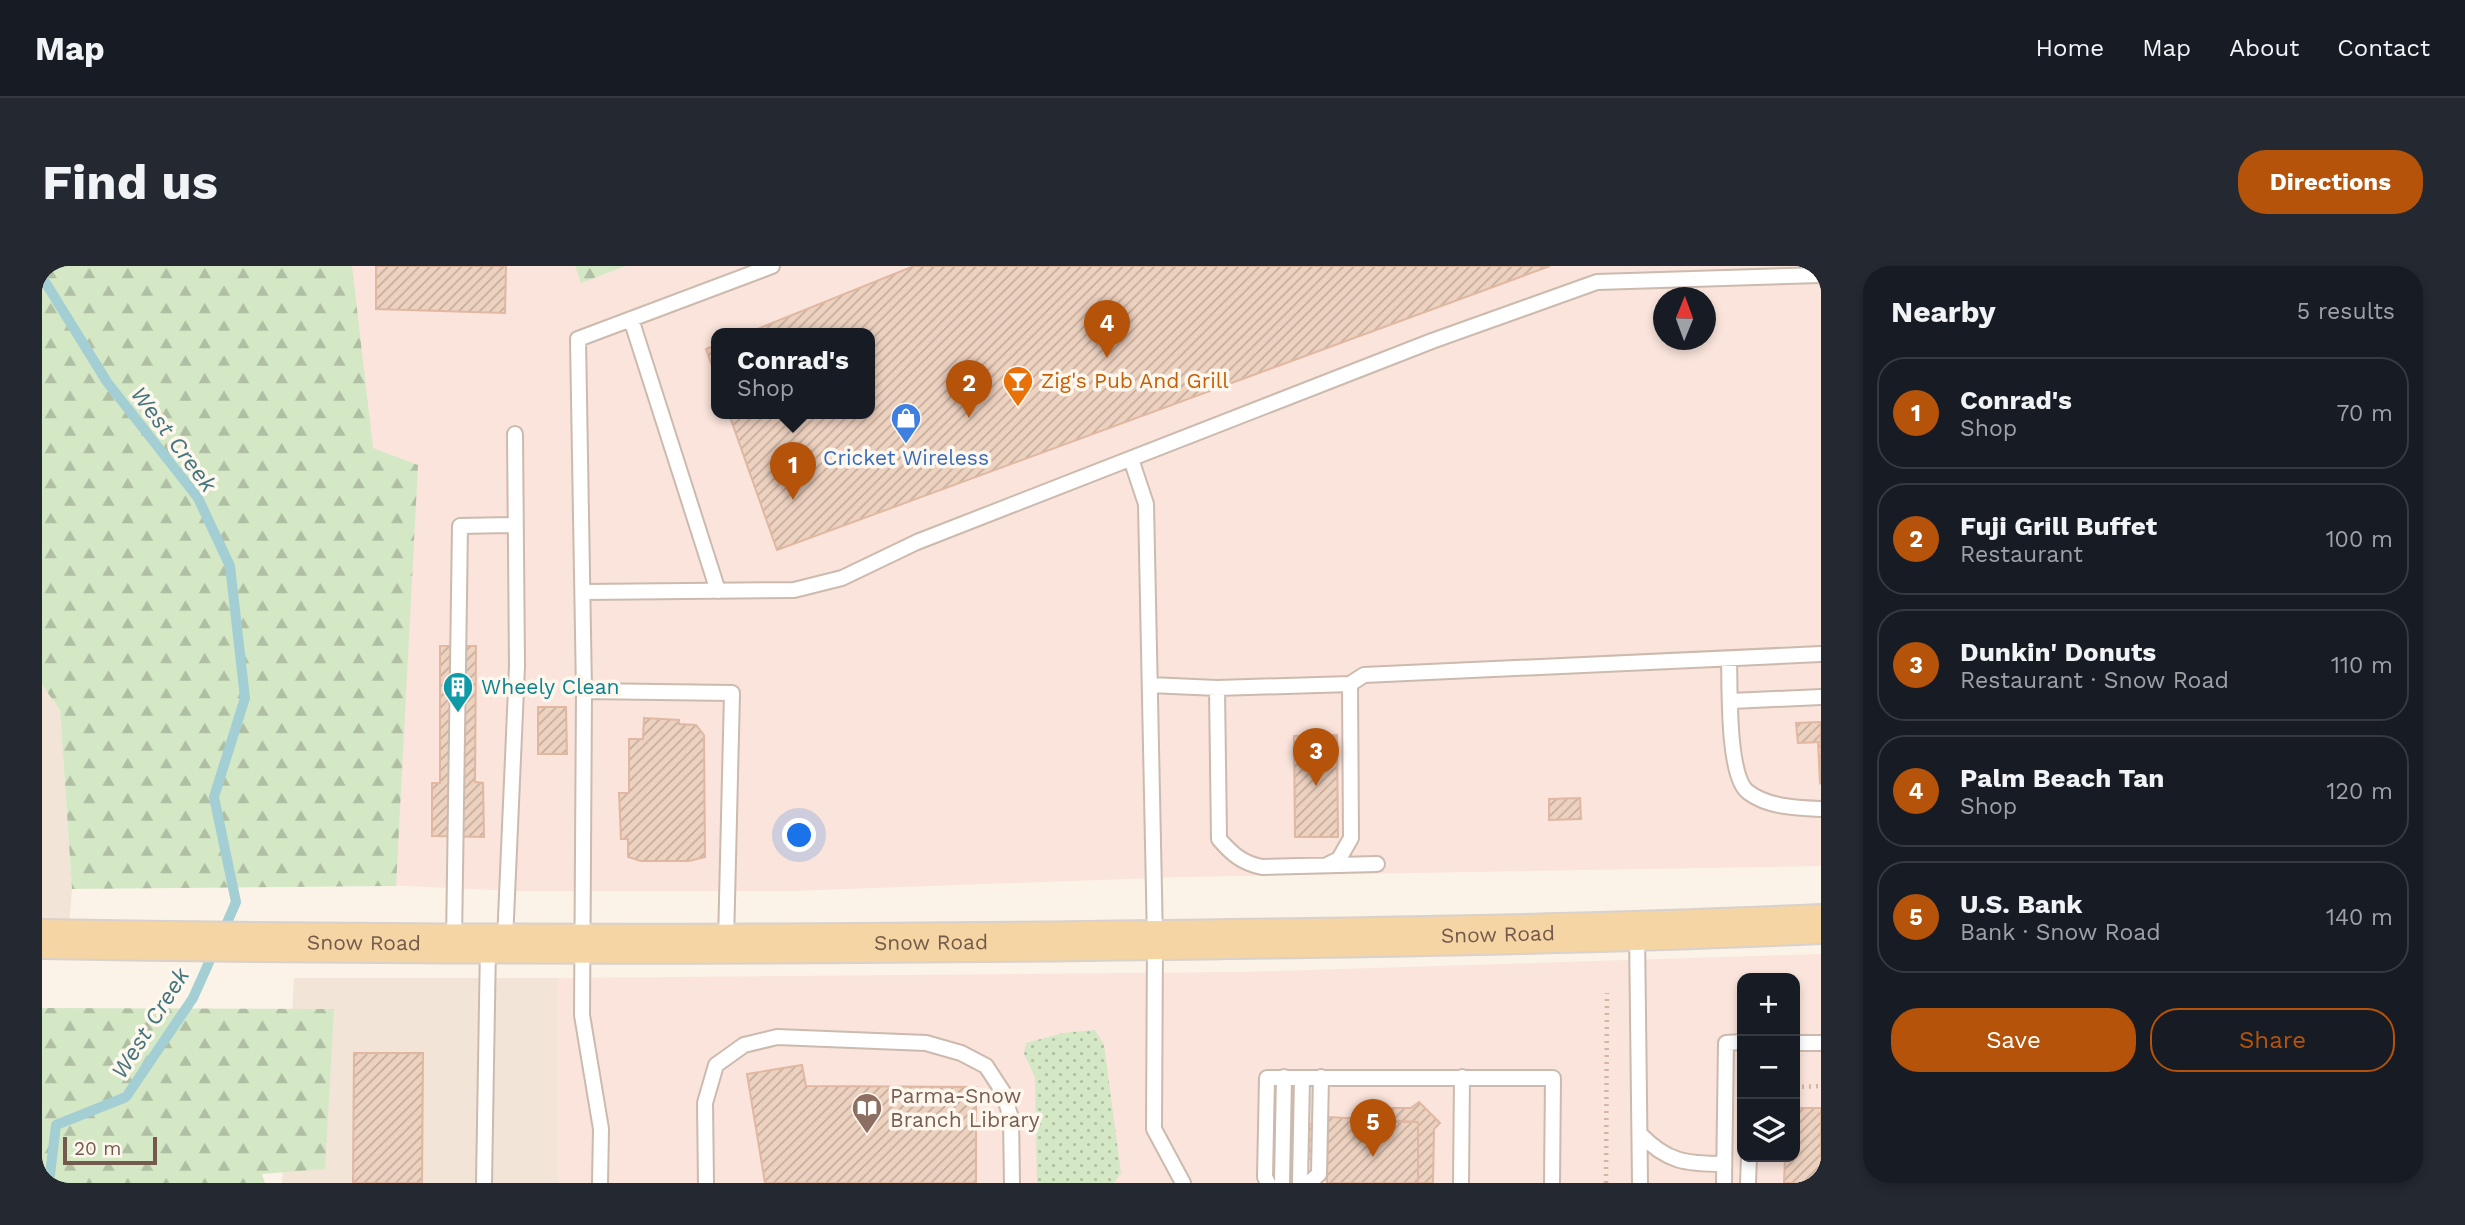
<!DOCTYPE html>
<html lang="en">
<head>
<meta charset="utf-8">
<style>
  :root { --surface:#171b24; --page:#242831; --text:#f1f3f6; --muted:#9ea1a6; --line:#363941; --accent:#b45309 }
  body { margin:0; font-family:"Work Sans",sans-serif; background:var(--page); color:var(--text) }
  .controls { position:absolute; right:21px; bottom:21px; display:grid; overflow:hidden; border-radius:14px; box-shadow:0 4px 10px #0003 }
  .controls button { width:63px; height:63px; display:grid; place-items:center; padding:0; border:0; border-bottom:2px solid var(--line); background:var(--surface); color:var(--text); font:35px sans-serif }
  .compass { position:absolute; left:1611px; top:21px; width:63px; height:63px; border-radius:50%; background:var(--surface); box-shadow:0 4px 10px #0003; rotate:1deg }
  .scale { position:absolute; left:21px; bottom:18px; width:94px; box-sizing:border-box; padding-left:7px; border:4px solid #735a4d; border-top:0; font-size:19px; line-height:24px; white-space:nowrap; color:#735a4d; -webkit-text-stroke:5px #fef7ed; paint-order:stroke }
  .you { position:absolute; left:758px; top:570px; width:24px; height:24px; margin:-18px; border:5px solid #fff; border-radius:50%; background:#1a73e8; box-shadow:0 0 0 10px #1a73e833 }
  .badge { display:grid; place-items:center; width:46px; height:46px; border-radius:50%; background:var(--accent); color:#fff; font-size:23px; font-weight:700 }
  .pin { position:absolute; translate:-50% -58px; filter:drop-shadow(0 2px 4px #0008) }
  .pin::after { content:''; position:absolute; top:37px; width:24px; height:21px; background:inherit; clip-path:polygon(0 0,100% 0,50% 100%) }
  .popup { position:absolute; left:669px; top:62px; width:164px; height:91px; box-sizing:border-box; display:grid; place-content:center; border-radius:14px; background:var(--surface); filter:drop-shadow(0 2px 5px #0005); font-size:23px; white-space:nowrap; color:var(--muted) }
  .popup b { font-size:26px; color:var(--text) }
  .popup::after { content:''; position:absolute; left:50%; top:100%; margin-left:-14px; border:14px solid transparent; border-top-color:var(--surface) }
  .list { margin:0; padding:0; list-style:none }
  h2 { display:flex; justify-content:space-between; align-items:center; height:91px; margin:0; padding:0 28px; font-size:30px }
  h2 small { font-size:23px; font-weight:400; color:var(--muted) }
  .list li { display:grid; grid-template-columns:46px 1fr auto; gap:21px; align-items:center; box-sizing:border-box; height:112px; margin:0 14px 14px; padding:0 14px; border:2px solid var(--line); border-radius:28px }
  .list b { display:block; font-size:26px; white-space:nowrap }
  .list p { margin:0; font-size:23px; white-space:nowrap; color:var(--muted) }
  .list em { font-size:23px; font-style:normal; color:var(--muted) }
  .actions { display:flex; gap:14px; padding:21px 28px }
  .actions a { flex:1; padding:16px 0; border:2px solid var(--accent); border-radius:28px; text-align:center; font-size:24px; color:var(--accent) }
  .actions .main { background:var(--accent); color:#fff }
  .icon { flex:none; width:38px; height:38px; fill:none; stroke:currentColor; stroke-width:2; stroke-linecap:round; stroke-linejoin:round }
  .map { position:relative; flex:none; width:1779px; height:917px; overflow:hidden; border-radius:28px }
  header { display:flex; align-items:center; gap:42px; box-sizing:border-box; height:98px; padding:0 35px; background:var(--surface); border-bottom:2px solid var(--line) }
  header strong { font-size:33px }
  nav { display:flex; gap:38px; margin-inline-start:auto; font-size:24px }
  .intro { display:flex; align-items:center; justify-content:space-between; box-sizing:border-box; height:168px; padding:0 42px }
  h1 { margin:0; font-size:49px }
  .button { padding:18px 32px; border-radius:28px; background:var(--accent); color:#fff; font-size:24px; font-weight:700 }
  main { display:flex; gap:42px; padding:0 42px }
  aside { flex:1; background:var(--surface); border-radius:28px; box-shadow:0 4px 10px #0003 }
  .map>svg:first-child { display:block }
</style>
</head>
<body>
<header>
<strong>Map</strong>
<nav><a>Home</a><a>Map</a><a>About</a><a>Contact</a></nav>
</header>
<div class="intro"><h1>Find us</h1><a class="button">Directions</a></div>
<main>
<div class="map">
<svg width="1779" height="917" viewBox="0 0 1779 917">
  <defs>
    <pattern id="forest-firs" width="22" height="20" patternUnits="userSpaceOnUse" patternTransform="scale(1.75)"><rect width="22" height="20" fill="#d4e8c6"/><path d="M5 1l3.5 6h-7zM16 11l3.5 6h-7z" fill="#b0bfa3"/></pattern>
    <pattern id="garden-dots" width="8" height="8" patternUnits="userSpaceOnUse" patternTransform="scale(1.75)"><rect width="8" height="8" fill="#d4e8c6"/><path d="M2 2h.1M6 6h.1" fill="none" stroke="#b0bfa3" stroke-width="1.8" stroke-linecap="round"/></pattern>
    <pattern id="building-hatch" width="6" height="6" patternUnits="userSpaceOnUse" patternTransform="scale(1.75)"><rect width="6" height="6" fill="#eed2c0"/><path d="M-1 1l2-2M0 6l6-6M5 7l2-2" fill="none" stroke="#c5ad9e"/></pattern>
  </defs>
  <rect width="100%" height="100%" fill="#fbf3e7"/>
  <!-- residential -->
  <path fill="#f2e4d6" d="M0,419L18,444L30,623L26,674L0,673Z
    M252,712H515V917H240Z"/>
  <!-- commercial -->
  <path fill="#fae4db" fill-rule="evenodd" d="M264,0H533L540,16L584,0H1779V600L1140,611L749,625H475L320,618ZM1622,32H1664V74H1622ZM674,68H828V148H674Z
    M1779,688V917H515V712L1201,706ZM1700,712H1753V891H1700Z"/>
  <!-- forest -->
  <path fill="url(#forest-firs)" d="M0,0H310L331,182L376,199L354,620L30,623L18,444L0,419Z
    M533,0H584L539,17Z
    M0,742L292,743L283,903L220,908L223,917H0Z"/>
  <!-- garden -->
  <path fill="url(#garden-dots)" d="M1053,764L1062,779L1079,907L1072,917H995L993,811L982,788L984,777L1021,767Z"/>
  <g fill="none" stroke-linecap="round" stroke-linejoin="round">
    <!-- stream -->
    <path stroke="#a3ced4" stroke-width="10" d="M0,11L65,116L156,232L188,300L203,432L172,531L194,636L181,666
      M7,917L14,859L84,831L151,732L173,683"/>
  </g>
  <!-- building -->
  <path fill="url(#building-hatch)" stroke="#e0b8a2" stroke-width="2" d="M334,0H464L463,47L334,43Z
    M872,0H1508L735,284L687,148H828V68H703Z
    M674,79V111L664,83Z
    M398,380H434L433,516L441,517L442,571L390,570V517H398Z
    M496,441H524L525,488H496Z
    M602,452L637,454V458L654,459L662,469L663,591L647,595H599L586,591V573H579L577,527H587V473H601Z
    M1779,456V476L1756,477L1754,457Z
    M1295,469L1296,571H1253L1252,470Z
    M1776,476H1779V516L1778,517Z
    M1538,532L1539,553L1507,554V533Z
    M312,787H381L380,917H311Z
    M760,799L764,820L934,821V917H723L705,808Z
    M1377,836L1398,857L1392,863L1391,917H1376V856H1330L1329,852H1324V842H1369Z
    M1753,842H1779V917H1742L1743,891H1753Z
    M1286,851L1376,856V917H1285Z
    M1243,858L1285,859V893H1243Z"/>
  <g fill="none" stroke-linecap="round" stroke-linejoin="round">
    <!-- service casing -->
    <g stroke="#ccbaae" stroke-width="18">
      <path id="service" d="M589,53L676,325
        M1089,193L1104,238L1113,674L1112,863L1141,917
        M541,326L752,324L800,312L875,276L1390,75L1555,16L1779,9
        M1687,393C1688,420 1685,510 1706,526C1725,541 1755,542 1779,543
        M1108,419L1175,422L1308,418L1322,409L1779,388
        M1175,422L1177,573C1190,588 1200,597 1220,601L1335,598
        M542,425L536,73L730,0
        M1689,435L1779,431
        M1285,599L1297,593L1309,572L1308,418
        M1595,665L1598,917
        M463,675L475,400L473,168
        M412,676L418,260L474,259
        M1753,777H1779
        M1598,868C1625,896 1644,898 1682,898
        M442,917L446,679
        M558,917L559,863L540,749L542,425L690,427L684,676
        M664,917L663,837L674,799L702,779L735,771L884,777L919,787L944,800L961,826L969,852L970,917
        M1226,917L1223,911L1225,812H1511L1510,917
        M1240,917L1242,811
        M1258,917L1260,812
        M1267,917L1277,908L1279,811
        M1419,917L1420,811
        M1682,917L1684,777L1700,776
        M1706,917L1707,891"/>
    </g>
    <!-- primary casing -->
    <g stroke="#d8d1cd" stroke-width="42">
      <g id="primary">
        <path id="s1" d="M0,673C349,679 697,679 1046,675C1290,672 1535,669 1779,658"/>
      </g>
    </g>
    <!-- path -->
    <path stroke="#d3b5a3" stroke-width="4.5" stroke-dasharray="2 5" stroke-linecap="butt" d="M1753,821L1779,820
      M1564,917L1565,727"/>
    <!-- service -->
    <use href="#service" stroke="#fff" stroke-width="14"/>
    <!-- primary -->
    <use href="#primary" stroke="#f5d5a4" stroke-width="38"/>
  </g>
  <!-- icons -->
  <defs>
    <g id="bar-pin" transform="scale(1.575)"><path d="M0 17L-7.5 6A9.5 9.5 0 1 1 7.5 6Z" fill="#e8710a" stroke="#fef7ed"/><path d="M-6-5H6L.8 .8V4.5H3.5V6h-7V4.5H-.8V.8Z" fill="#fff"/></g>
    <g id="shop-pin" transform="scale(1.575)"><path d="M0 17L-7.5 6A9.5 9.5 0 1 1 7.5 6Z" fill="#3f7fe0" stroke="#fef7ed"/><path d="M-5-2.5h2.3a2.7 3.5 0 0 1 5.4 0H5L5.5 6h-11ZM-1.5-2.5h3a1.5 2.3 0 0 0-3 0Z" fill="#fff"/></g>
    <g id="building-pin" transform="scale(1.575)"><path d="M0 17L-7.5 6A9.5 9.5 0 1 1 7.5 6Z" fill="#0f9aa8" stroke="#fef7ed"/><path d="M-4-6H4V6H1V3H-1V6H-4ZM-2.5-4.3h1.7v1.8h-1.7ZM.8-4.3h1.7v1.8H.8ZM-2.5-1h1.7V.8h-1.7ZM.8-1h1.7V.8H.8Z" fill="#fff"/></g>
    <g id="library-pin" transform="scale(1.575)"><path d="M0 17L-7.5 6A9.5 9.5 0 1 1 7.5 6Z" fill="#8d6e63" stroke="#fef7ed"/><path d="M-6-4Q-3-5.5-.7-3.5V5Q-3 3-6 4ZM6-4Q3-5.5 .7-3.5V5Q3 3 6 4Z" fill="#fff"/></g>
  </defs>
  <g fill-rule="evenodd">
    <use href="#bar-pin" x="976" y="115"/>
    <use href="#shop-pin" x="864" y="152"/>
    <use href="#building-pin" x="416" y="421"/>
    <use href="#library-pin" x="825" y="842"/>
  </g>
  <g text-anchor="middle" stroke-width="7" stroke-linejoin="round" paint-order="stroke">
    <!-- food labels -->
    <g font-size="21" fill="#c56008" stroke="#fef7ed" text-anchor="start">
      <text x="999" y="122">Zig's Pub And Grill</text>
    </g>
    <!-- shop labels -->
    <g font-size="21" fill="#366cbe" stroke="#fef7ed">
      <text x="864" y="199">Cricket Wireless</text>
    </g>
    <!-- culture labels -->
    <g font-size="21" fill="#0d838f" stroke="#fef7ed" text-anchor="start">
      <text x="439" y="428">Wheely Clean</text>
    </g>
    <!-- street labels -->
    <g font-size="21" fill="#735a4d" stroke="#fef7ed">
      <text dy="7" stroke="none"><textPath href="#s1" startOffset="1456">Snow Road</textPath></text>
      <text dy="7" stroke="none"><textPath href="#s1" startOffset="889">Snow Road</textPath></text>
      <text dy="7" stroke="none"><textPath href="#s1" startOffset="322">Snow Road</textPath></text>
    </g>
    <!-- education labels -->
    <g font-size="21" fill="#785e54" stroke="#fef7ed" text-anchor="start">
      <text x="848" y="837">Parma-Snow<tspan x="848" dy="24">Branch Library</tspan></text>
    </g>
    <!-- water labels -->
    <g font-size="23" font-style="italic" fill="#45757e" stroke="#fef7ed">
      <text transform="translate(132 173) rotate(53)" y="8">West Creek</text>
      <text transform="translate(108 757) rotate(-58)" y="8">West Creek</text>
    </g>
  </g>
</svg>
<div class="controls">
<button>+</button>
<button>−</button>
<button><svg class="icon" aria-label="layers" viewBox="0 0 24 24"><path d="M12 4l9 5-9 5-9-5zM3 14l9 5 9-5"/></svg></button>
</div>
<svg class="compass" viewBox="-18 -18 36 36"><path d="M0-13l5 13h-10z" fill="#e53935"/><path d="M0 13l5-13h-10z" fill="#9ea1a6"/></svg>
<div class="scale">20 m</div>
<div class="you"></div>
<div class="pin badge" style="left:751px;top:234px">1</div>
<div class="popup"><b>Conrad's</b>Shop</div>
<div class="pin badge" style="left:927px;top:152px">2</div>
<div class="pin badge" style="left:1274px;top:520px">3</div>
<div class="pin badge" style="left:1065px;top:92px">4</div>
<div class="pin badge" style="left:1331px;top:891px">5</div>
</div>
<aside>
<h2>Nearby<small>5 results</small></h2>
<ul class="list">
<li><span class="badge">1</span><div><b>Conrad's</b><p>Shop</p></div><em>70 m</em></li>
<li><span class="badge">2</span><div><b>Fuji Grill Buffet</b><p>Restaurant</p></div><em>100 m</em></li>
<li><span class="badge">3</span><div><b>Dunkin' Donuts</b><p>Restaurant · Snow Road</p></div><em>110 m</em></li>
<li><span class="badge">4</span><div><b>Palm Beach Tan</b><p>Shop</p></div><em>120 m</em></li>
<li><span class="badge">5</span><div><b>U.S. Bank</b><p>Bank · Snow Road</p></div><em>140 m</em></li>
</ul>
<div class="actions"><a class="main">Save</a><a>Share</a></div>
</aside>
</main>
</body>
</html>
